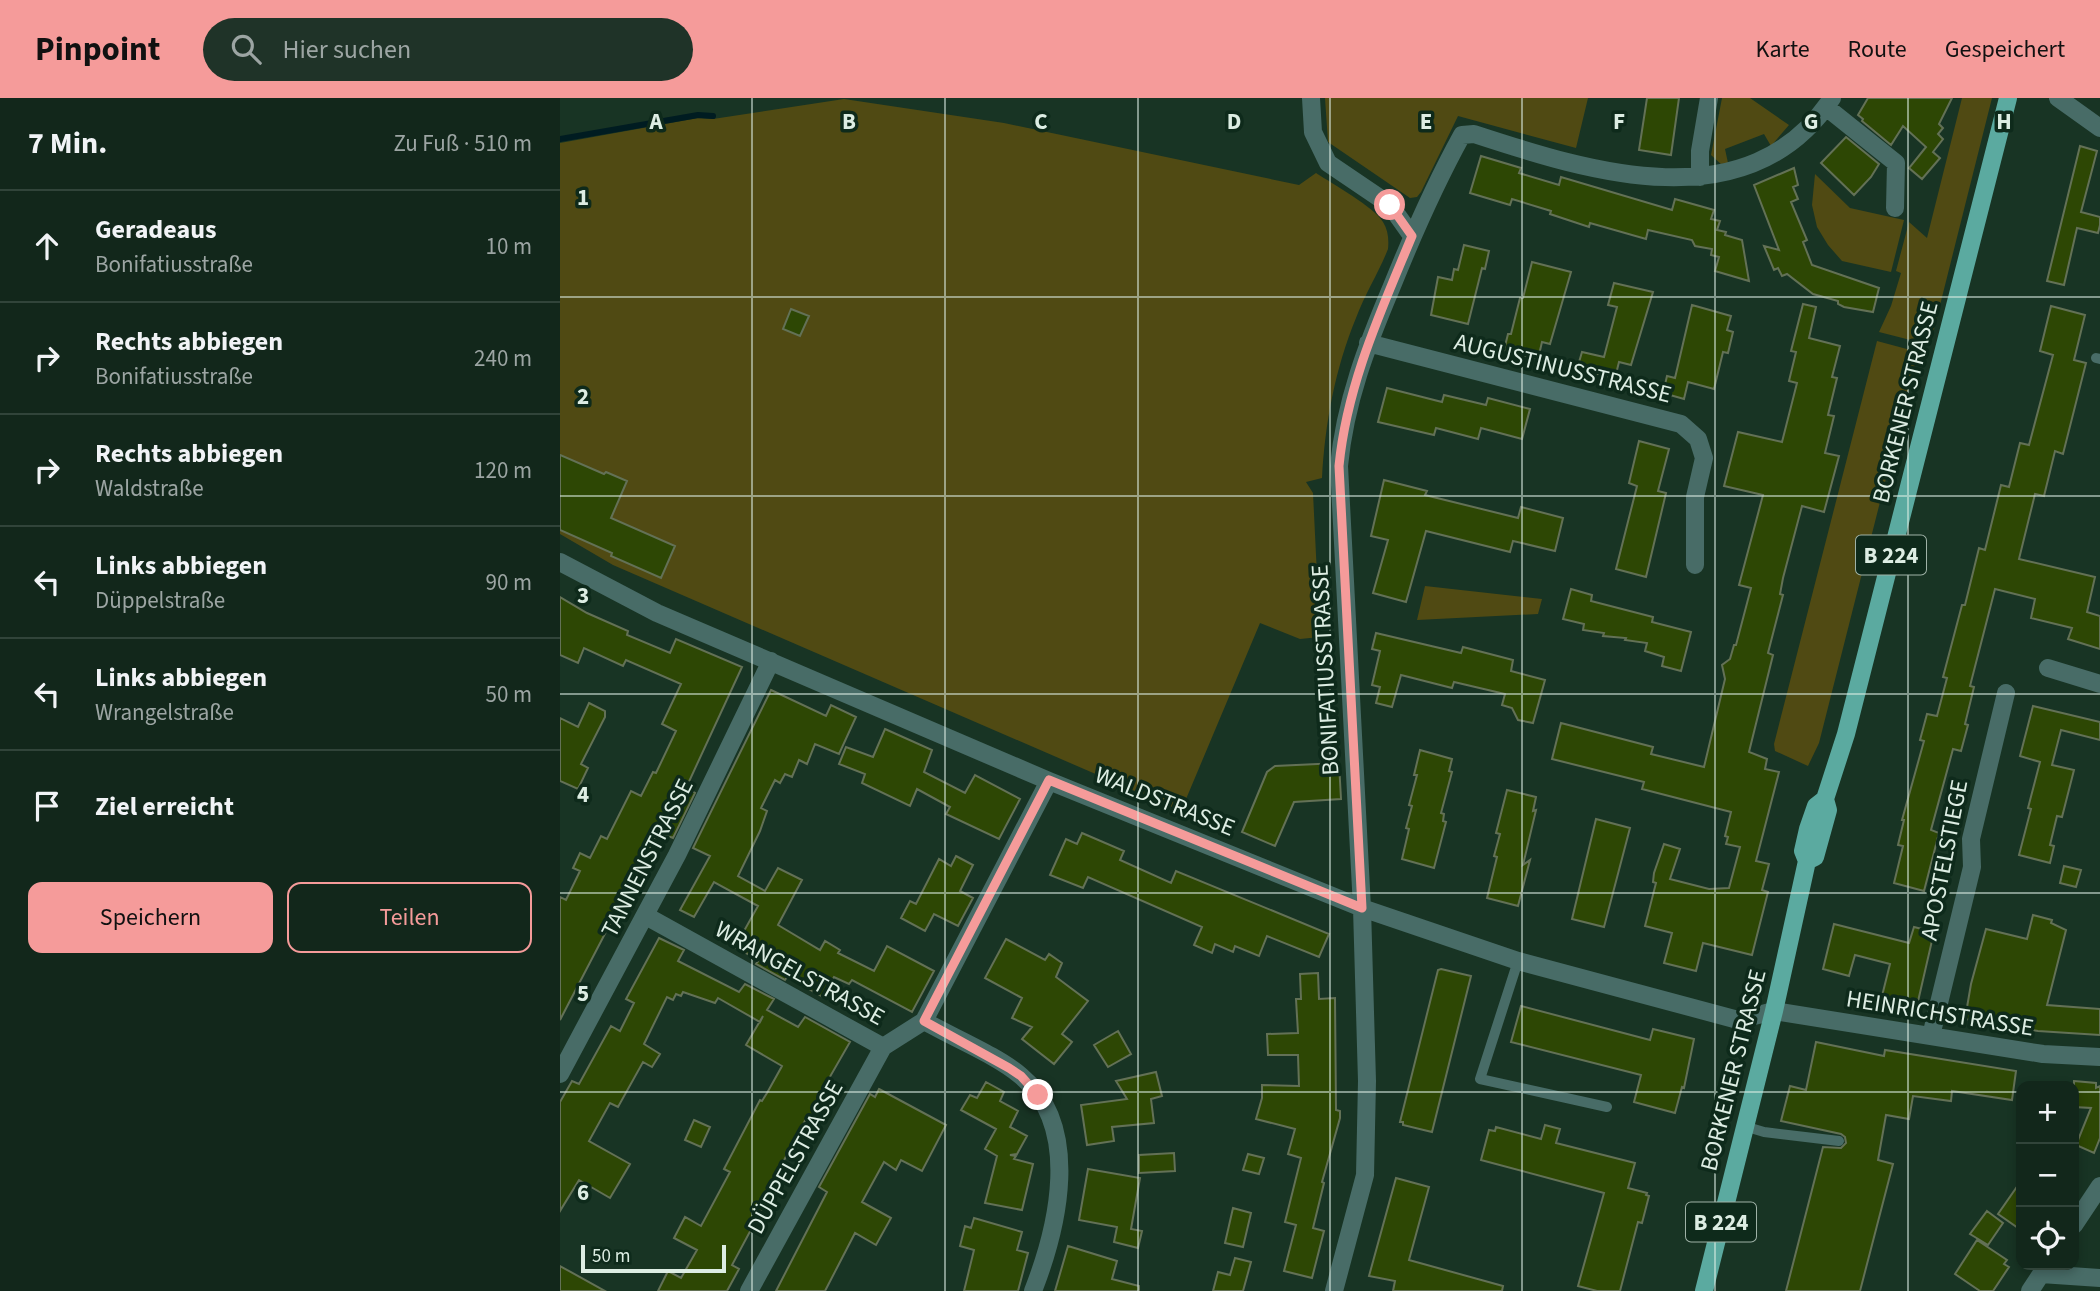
<!DOCTYPE html>
<html lang="de">
<head>
<meta charset="utf-8">
<style>
  :root { --surface:#12271b; --page:#1f3328; --text:#f1f3f6; --muted:#9ca5a3; --line:#31443a; --accent:#f59b9a }
  body { margin:0; font-family:"Source Sans 3",sans-serif; background:var(--page); color:var(--text) }
  .controls { position:absolute; right:21px; bottom:21px; display:grid; overflow:hidden; border-radius:14px; box-shadow:0 4px 10px #0003 }
  .controls button { width:63px; height:63px; display:grid; place-items:center; padding:0; border:0; border-bottom:2px solid var(--line); background:var(--surface); color:var(--text); font:35px sans-serif }
  .scale { position:absolute; left:21px; bottom:18px; width:145px; box-sizing:border-box; padding-left:7px; border:4px solid #ddede3; border-top:0; font-size:19px; line-height:24px; white-space:nowrap; color:#ddede3; -webkit-text-stroke:5px #0e2a1b; paint-order:stroke }
  .stop { position:absolute; width:21px; height:21px; margin:-16px; border:5px solid #f59b9a; border-radius:50%; background:#fff }
  .stop.end { background:#f59b9a; border-color:#fff; box-shadow:0 2px 7px #0008 }
  .list { margin:0; padding:0; list-style:none }
  h2 { display:flex; justify-content:space-between; align-items:center; height:91px; margin:0; padding:0 28px; font-size:30px }
  h2 small { font-size:23px; font-weight:400; color:var(--muted) }
  .list li { display:grid; grid-template-columns:46px 1fr auto; gap:21px; align-items:center; box-sizing:border-box; height:112px; padding:0 28px; border-top:2px solid var(--line) }
  .list b { display:block; font-size:26px; white-space:nowrap }
  .list p { margin:0; font-size:23px; white-space:nowrap; color:var(--muted) }
  .list em { font-size:23px; font-style:normal; color:var(--muted) }
  .actions { display:flex; gap:14px; padding:21px 28px }
  .actions a { flex:1; padding:16px 0; border:2px solid var(--accent); border-radius:14px; text-align:center; font-size:24px; color:var(--accent) }
  .actions .main { background:var(--accent); color:#111 }
  .icon { flex:none; width:38px; height:38px; fill:none; stroke:currentColor; stroke-width:2; stroke-linecap:round; stroke-linejoin:round }
  .map { position:relative; flex:none; width:1540px; height:1193px; overflow:hidden }
  header { display:flex; align-items:center; gap:42px; box-sizing:border-box; height:98px; padding:0 35px; background:var(--accent); color:#111 }
  header strong { font-size:33px }
  nav { display:flex; gap:38px; margin-inline-start:auto; font-size:24px }
  .search { width:490px; height:63px; background:var(--page); display:flex; align-items:center; gap:18px; box-sizing:border-box; padding:0 24px; border-radius:38px; color:var(--muted); font-size:26px }
  main { display:flex }
  aside { flex:1; background:var(--surface) }
  .map>svg:first-child { display:block }
</style>
</head>
<body>
<header>
<strong>Pinpoint</strong>
<div class="search"><svg class="icon" aria-label="search" viewBox="0 0 24 24"><circle cx="10" cy="10" r="6"/><path d="M15 15l6 6"/></svg>Hier suchen</div>
<nav><a>Karte</a><a>Route</a><a>Gespeichert</a></nav>
</header>
<main>
<aside>
<h2>7 Min.<small>Zu Fuß · 510 m</small></h2>
<ul class="list">
<li><svg class="icon" aria-label="ahead" viewBox="0 0 24 24"><path d="M12 20V5M6 11l6-6 6 6"/></svg><div><b>Geradeaus</b><p>Bonifatiusstraße</p></div><em>10 m</em></li>
<li><svg class="icon" aria-label="right" viewBox="0 0 24 24"><path d="M7 20v-9h11M14 6l5 5-5 5"/></svg><div><b>Rechts abbiegen</b><p>Bonifatiusstraße</p></div><em>240 m</em></li>
<li><svg class="icon" aria-label="right" viewBox="0 0 24 24"><path d="M7 20v-9h11M14 6l5 5-5 5"/></svg><div><b>Rechts abbiegen</b><p>Waldstraße</p></div><em>120 m</em></li>
<li><svg class="icon" aria-label="left" viewBox="0 0 24 24"><path d="M17 20v-9H6M10 6l-5 5 5 5"/></svg><div><b>Links abbiegen</b><p>Düppelstraße</p></div><em>90 m</em></li>
<li><svg class="icon" aria-label="left" viewBox="0 0 24 24"><path d="M17 20v-9H6M10 6l-5 5 5 5"/></svg><div><b>Links abbiegen</b><p>Wrangelstraße</p></div><em>50 m</em></li>
<li><svg class="icon" aria-label="arrive" viewBox="0 0 24 24"><path d="M6 21V4h12l-3 4 3 4H6"/></svg><div><b>Ziel erreicht</b></div></li>
</ul>
<div class="actions"><a class="main">Speichern</a><a>Teilen</a></div>
</aside>
<div class="map">
<svg width="1540" height="1193" viewBox="0 0 1540 1193">
  <rect width="100%" height="100%" fill="#183424"/>
  <!-- green -->
  <path fill="#504a13" d="M765,0H1028L1016,50L898,18L861,94L857,99L850,100L768,44Z
    M1162,0H1190L1229,27L1211,48L1204,36L1165,51L1168,65L1161,66L1151,57Z
    M1402,0H1432L1370,247L1319,234L1331,208L1341,175L1336,173L1349,124L1367,140Z
    M284,1L444,25L739,87L756,75C773,86 814,109 823,124C828,132 829,141 828,151C819,174 805,196 796,220C775,271 765,325 762,380L746,384L753,395L760,539L740,541L700,525L621,713L53,467L0,436V45L138,20L153,21Z
    M1255,76L1290,110L1344,122L1331,174L1282,163L1268,147L1257,129L1252,107Z
    M1317,243L1358,254L1259,645L1248,668L1215,653L1214,646Z
    M865,488L982,501L978,516L857,522Z"/>
  <g fill="none" stroke-linecap="round" stroke-linejoin="round">
    <!-- stream -->
    <path stroke="#001c21" stroke-width="6" d="M0,41L138,17L153,18"/>
  </g>
  <!-- building -->
  <path fill="#2d4704" stroke="#637156" stroke-width="2" d="M1087,0H1119L1111,57L1079,52Z
    M1308,0H1392L1379,26L1383,30L1378,36L1383,41L1373,54L1380,60L1362,81L1349,70L1366,49L1343,28L1331,47L1302,23L1303,21L1298,17Z
    M1286,39L1319,66L1311,79L1294,97L1261,65Z
    M1520,48L1537,53L1521,114L1540,119V127L1538,135L1517,130L1504,187L1487,183Z
    M921,58L961,70L959,75L999,87L1001,79L1112,112L1115,101L1154,112L1151,121L1160,123L1157,132L1166,134L1165,137L1182,142L1189,183L1155,173L1159,159L1151,157L1152,151L1135,148L1132,142L1088,132L1086,141L1030,125L1029,129L990,116L991,113L952,101L950,107L910,95Z
    M1234,70L1238,87L1233,89L1238,101L1231,104L1247,142L1243,144L1252,167L1319,190L1313,214L1284,209L1278,206V203L1253,196L1227,176L1222,178L1218,170L1214,172L1204,148L1219,152L1194,87Z
    M904,147L929,153L925,171L922,170L908,226L871,217L878,179L892,182L894,171L898,172Z
    M972,164L1011,174L990,246L982,244L978,261L944,252L948,236H951L960,200H963Z
    M1054,185L1093,194L1071,267L1059,264L1055,280L1017,271L1022,254L1044,259L1057,209L1048,207Z
    M1243,206L1256,209L1249,240L1280,248L1272,279L1277,280L1268,317L1274,318L1265,355L1279,358L1264,414L1242,408L1223,480L1220,496L1223,497L1208,555L1213,557L1189,654L1207,661L1205,671L1219,674L1196,763L1209,766L1202,792L1208,794L1192,857L1143,845L1136,873L1104,865L1112,835L1085,828L1096,785L1093,784L1094,775L1104,746L1120,751L1110,781L1149,791L1169,790L1180,749L1166,746L1168,739L1165,738L1171,714L1082,691L1084,684L992,661L1001,625L1093,649L1091,656L1144,669L1165,581L1162,567L1170,561L1174,547H1176L1191,490L1179,487L1203,397L1164,388L1178,334L1222,344L1237,285L1229,283L1236,254L1231,253Z
    M1132,207L1171,218L1167,232L1173,234L1168,255L1163,254L1154,291L1128,284L1124,301L1103,295L1107,278L1115,280Z
    M1491,208L1525,217L1514,262L1526,265L1503,356L1495,353L1484,398L1475,396L1459,461L1535,479L1527,514L1540,518V551L1508,541L1512,530L1471,520L1475,501L1435,491L1410,588L1414,589L1405,626L1408,627L1401,653L1393,651L1371,732L1379,735L1364,793L1334,785L1343,748L1338,747L1344,722H1342L1364,643L1360,642L1367,616L1377,618L1387,580L1383,579L1402,507H1405L1419,450L1425,452L1441,387L1449,389L1460,345L1469,347L1493,257L1480,253Z
    M231,211L249,218L240,238L223,231Z
    M827,290L882,304L884,297L926,307L928,300L970,311L962,341L921,330L918,341L876,330L874,337L818,324Z
    M1079,343L1109,351L1098,393L1106,395L1086,479L1056,471L1077,388L1069,385Z
    M0,357L44,376L46,374L67,383L51,420L115,448L101,480L51,458L52,455L0,432Z
    M824,382L867,393L865,397L958,420L961,409L1003,420L995,453L953,443L950,454L866,433L846,504L813,495L828,442L811,438Z
    M1011,491L1032,497L1031,503L1093,519L1092,524L1131,534L1121,573L1102,568L1104,559L1085,553L1087,545L1065,542L1066,540L1043,538L1044,535L1023,532L1024,526L1003,521Z
    M0,499L27,515L68,533L67,537L110,555L116,541L182,569L126,690L135,695L113,740L98,734L0,922V799L6,802L20,773L13,770L20,755L30,760L41,738L47,741L71,693L81,698L93,674L96,675L116,633L102,626L121,586L66,562L63,568L24,550L18,565L0,557Z
    M816,535L901,555L903,549L953,562L951,573L985,582L973,625L958,622L952,610L942,607L945,596L894,584L892,590L841,577L832,609L816,605L820,589L812,587L820,553L812,551Z
    M211,592L266,618L271,607L296,619L279,656L255,646L247,666L239,662L232,679L225,676L220,685L215,682L201,710L207,713L200,733L178,778L205,793L218,770L242,782L218,827L260,852L265,843L280,852L278,855L314,873L327,848L374,873L352,914L292,882L289,886L274,879L263,899L227,879L225,882L196,866L199,862L175,849L198,808L154,784L134,819L120,812L150,758L133,750Z
    M29,605L45,613V619L21,666L28,670L18,691L0,683V620L18,629Z
    M1473,608L1540,624V642L1501,632L1492,667L1514,672L1502,719L1497,718L1490,747L1494,748L1490,765L1459,757L1471,711L1468,710L1480,664L1460,658Z
    M325,631L372,652L364,674L405,695L415,677L460,701L439,741L386,716L390,709L357,691L350,708L302,685L305,676L279,666L286,649L313,659Z
    M860,652L892,661L889,673L892,674L881,715L884,716L883,723L886,724L874,770L842,761L849,731L846,730L852,708L849,707L857,677H854Z
    M779,665L781,701L734,704L715,748L682,734L707,674L715,668Z
    M947,692L976,699L973,713L976,712L963,767L970,762L958,808L927,800L937,759L934,758L940,736L936,735Z
    M1036,721L1070,730L1044,829L1012,821Z
    M522,735L564,753L560,762L611,785L616,773L769,836L759,859L707,838L699,858L675,848L673,854L655,846L652,855L634,847L642,829L528,779L523,790L490,777L506,741L517,746Z
    M396,758L413,767L400,793L413,800L398,828L374,816L365,833L341,820L350,803L356,806L379,761L391,768Z
    M1504,768L1521,772L1516,789L1500,785Z
    M1473,817L1492,822L1491,825L1506,832L1487,907L1540,911V937L1478,933L1405,921L1411,886L1426,831L1467,841Z
    M1274,826L1349,845L1354,829L1374,834L1356,912L1320,906L1330,866L1295,857L1289,878L1263,871Z
    M99,840L124,852L118,863L179,894L185,886L214,901L207,912L238,929L245,919L290,944L260,996L264,998L252,1021L247,1019L205,1098L208,1100L172,1167L179,1171L167,1193H98L108,1173L121,1180L137,1152L114,1140L125,1119L141,1128L170,1074L164,1071L200,1002L202,1003L207,995L222,968L186,947L203,918L200,924L158,900L155,905L123,894L121,898L116,896L113,902L107,899L84,946L100,956L92,969L83,964L58,1009L50,1005L29,1043L70,1066L50,1100L19,1082L0,1113V1004L12,983L19,986L51,928L60,933L74,905L66,901Z
    M446,841L485,862L489,856L502,865L496,879L528,903L502,936L512,944L494,966L462,941L472,929L452,920L462,900L425,880Z
    M881,871L911,878L872,1034L843,1027V1024H840L878,872Z
    M758,875L759,901L775,900L776,1012L780,1013V1020L762,1084L764,1085L753,1130L764,1133L752,1180L724,1173L736,1127L725,1124L741,1060L728,1056L735,1031L696,1021L702,1000V987L739,988L738,957H708L707,936L738,935L736,901H741L740,876Z
    M961,908L1090,942L1093,931L1134,941L1124,990L1122,989L1115,1015L1074,1004L1081,977L951,944Z
    M558,933L571,956L548,969L534,947Z
    M1256,944L1324,958L1325,952L1456,973L1452,1002L1392,993L1391,1003L1353,998L1349,1021L1326,1017L1318,1062L1333,1066L1300,1193H1226L1263,1049L1281,1050L1286,1045L1285,1039L1281,1036L1221,1023L1230,988L1246,992Z
    M596,974L602,998L591,1001L594,1025L552,1029L554,1043L527,1047L521,1007L567,1001L556,983Z
    M1514,983L1536,985V990L1540,988V1040L1534,1055L1516,1047L1531,1010L1514,1009Z
    M426,984L444,994L440,1003L458,1013L450,1029L467,1038L457,1056L450,1057L456,1058L454,1061L473,1066L462,1112L425,1105L437,1058L425,1051L436,1031L401,1012L410,997L417,1000Z
    M319,991L386,1027L362,1073L341,1062L336,1072L324,1064L302,1104L331,1120L316,1147L295,1135L265,1193H216L267,1094L259,1089L310,996L315,999Z
    M134,1022L150,1029L141,1049L125,1042Z
    M985,1027L1000,1031L996,1045L1075,1065L1068,1090L1087,1095L1086,1097L1089,1098L1082,1125L1078,1124L1060,1193H1037L1018,1188L1044,1095L921,1062L929,1032L935,1033L936,1029L981,1041Z
    M614,1055L615,1073L579,1075V1057Z
    M688,1056L704,1060L699,1076L683,1072Z
    M528,1071L580,1080L571,1131L582,1133L578,1150L554,1144L557,1129L519,1122Z
    M836,1080L869,1089L849,1162L943,1188L942,1193H833L835,1183L809,1178Z
    M1461,1083V1132L1438,1116Z
    M673,1110L691,1115L683,1149L665,1145Z
    M1427,1113L1443,1125L1428,1147L1410,1136Z
    M414,1120L462,1134L457,1152L468,1155L458,1193H404L414,1152L400,1148L405,1128L411,1130Z
    M1417,1142L1447,1162L1444,1166L1449,1169L1433,1193H1420L1395,1176Z
    M508,1148L557,1163L552,1181L579,1188V1193H495Z
    M675,1160L691,1164L683,1193H653L658,1174L670,1177Z
    M0,1168L45,1193H0Z"/>
  <g fill="none" stroke-linecap="round" stroke-linejoin="round">
    <!-- service -->
    <path stroke="#486c67" stroke-width="10" d="M1536,260L1540,261
      M958,863L920,981L1047,1009
      M1184,1028L1204,1034L1279,1043"/>
    <!-- minor -->
    <path stroke="#486c67" stroke-width="18" d="M751,0L753,34L768,65L830,107L852,138
      M1498,0L1540,30
      M1266,9L1336,65L1335,110
      M1140,79V53L1149,0
      M808,245L1121,326L1138,341L1144,360L1135,399V467
      M0,464L97,515L489,683L802,810L958,863L1178,922L1214,913L1483,956L1540,959
      M1488,570L1540,586
      M86,818L323,949
      M364,923L489,683
      M1371,938L1412,769L1411,741L1446,595
      M0,976L117,757L211,563
      M1514,1127L1540,1088
      M1481,1176L1540,1180
      M189,1193L323,949L364,923C392,939 438,958 461,978C522,1029 498,1129 473,1193
      M774,1193L805,1077L807,983L802,810L779,368C785,304 807,247 832,188C853,136 875,86 902,37L914,36C1030,74 1189,125 1272,0
      M1470,1193L1487,1167"/>
    <!-- primary -->
    <path stroke="#5baaa0" stroke-width="18" d="M1247,763L1255,759L1268,712L1265,701L1286,636L1448,0
      M1144,1193L1214,913L1247,763L1243,753L1248,731L1256,708L1265,701"/>
  </g>
  <g fill="none" stroke-linecap="round" stroke-linejoin="round">
    <!-- route -->
    <path stroke="#f59b9a" stroke-width="9" d="M478,997L461,978L449,970L364,923L489,682L802,810L779,368C787,286 821,213 852,138L830,107"/>
  </g>
  <!-- grid -->
  <path fill="none" stroke="#ddede3" stroke-width="2" stroke-opacity="0.55" d="M192,0V1193M385,0V1193M578,0V1193M770,0V1193M962,0V1193M1155,0V1193M1348,0V1193M0,199H1540M0,398H1540M0,596H1540M0,795H1540M0,994H1461M1514,994H1540"/>
  <g text-anchor="middle" stroke-width="7" stroke-linejoin="round" paint-order="stroke">
    <!-- shield labels -->
    <g fill="#0e2a1b" stroke="#9fb2a7" stroke-width="2">
      <rect x="1296" y="437.5" width="70" height="39" rx="5"/>
      <rect x="1126" y="1104.5" width="70" height="39" rx="5"/>
    </g>
    <g font-size="23" font-weight="bold" fill="#ddede3">
      <text x="1331" y="465">B 224</text>
      <text x="1161" y="1132">B 224</text>
    </g>
    <!-- street labels -->
    <g font-size="24" fill="#ddede3" stroke="#0e2a1b">
      <text transform="translate(1003 270) rotate(14)" y="8">AUGUSTINUSSTRASSE</text>
      <text transform="translate(1345 304) rotate(-76)" y="8">BORKENER STRASSE</text>
      <text transform="translate(765 572) rotate(-93)" y="8">BONIFATIUSSTRASSE</text>
      <text transform="translate(605 703) rotate(22)" y="8">WALDSTRASSE</text>
      <text transform="translate(87 760) rotate(-63)" y="8">TANNENSTRASSE</text>
      <text transform="translate(1384 762) rotate(-79)" y="8">APOSTELSTIEGE</text>
      <text transform="translate(240 875) rotate(29)" y="8">WRANGELSTRASSE</text>
      <text transform="translate(1380 915) rotate(9)" y="8">HEINRICHSTRASSE</text>
      <text transform="translate(1173 972) rotate(-76)" y="8">BORKENER STRASSE</text>
      <text transform="translate(235 1059) rotate(-61)" y="8">DÜPPELSTRASSE</text>
    </g>
  </g>
  <g font-size="23" text-anchor="middle" font-weight="bold" fill="#ddede3" stroke="#0e2a1b" stroke-width="7" stroke-linejoin="round" paint-order="stroke">
    <text x="96" y="31">A</text>
    <text x="289" y="31">B</text>
    <text x="481" y="31">C</text>
    <text x="674" y="31">D</text>
    <text x="866" y="31">E</text>
    <text x="1059" y="31">F</text>
    <text x="1251" y="31">G</text>
    <text x="1444" y="31">H</text>
    <text x="23" y="107">1</text>
    <text x="23" y="306">2</text>
    <text x="23" y="505">3</text>
    <text x="23" y="704">4</text>
    <text x="23" y="903">5</text>
    <text x="23" y="1102">6</text>
  </g>
</svg>
<div class="controls">
<button>+</button>
<button>−</button>
<button><svg class="icon" aria-label="locate" viewBox="0 0 24 24"><circle cx="12" cy="12" r="6"/><path d="M12 2v4M12 18v4M2 12h4M18 12h4"/></svg></button>
</div>
<div class="scale">50 m</div>
<div class="stop" style="left:830px;top:107px"></div>
<div class="stop end" style="left:478px;top:997px"></div>
</div>
</main>
</body>
</html>
